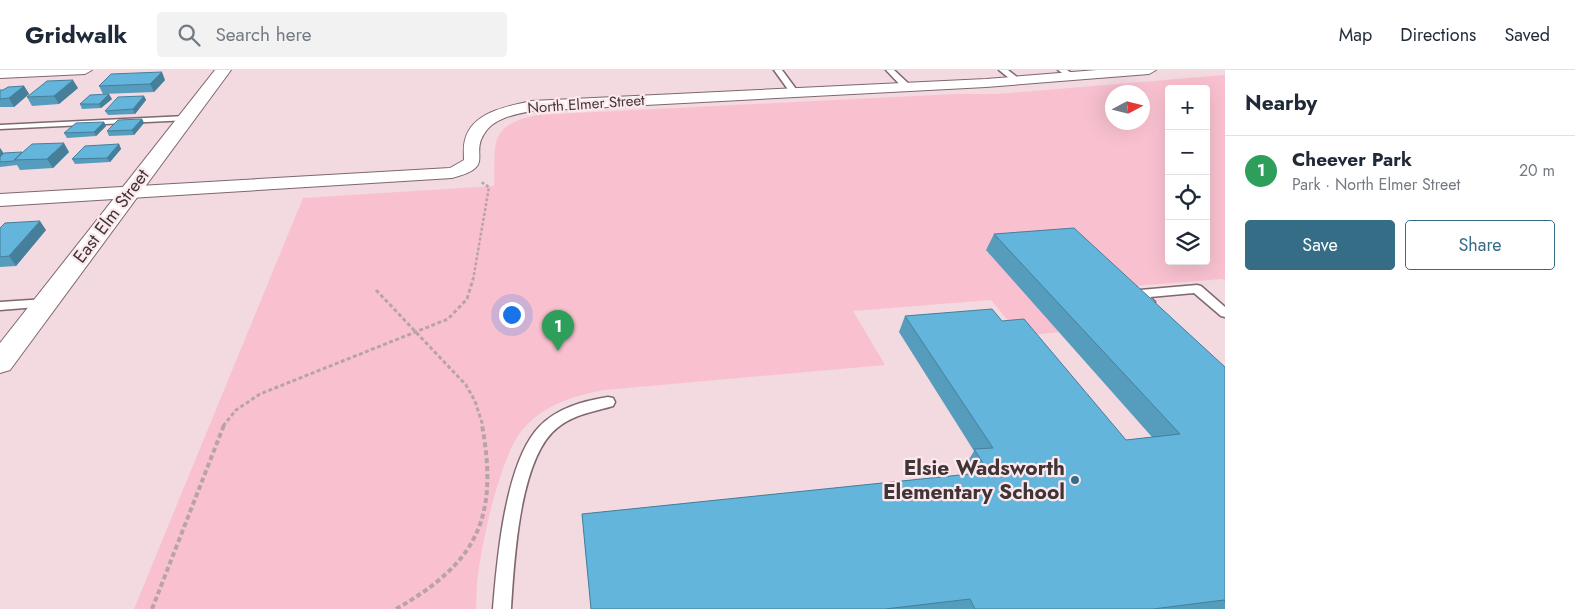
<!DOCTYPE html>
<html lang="en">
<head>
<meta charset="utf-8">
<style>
  :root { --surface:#fff; --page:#f2f2f3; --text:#1f2937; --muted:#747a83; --line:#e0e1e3; --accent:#356d87 }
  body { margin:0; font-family:Jost,sans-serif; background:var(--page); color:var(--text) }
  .controls { position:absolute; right:15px; top:15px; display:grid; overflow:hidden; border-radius:5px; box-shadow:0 5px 20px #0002 }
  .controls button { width:45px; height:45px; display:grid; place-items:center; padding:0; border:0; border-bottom:1px solid var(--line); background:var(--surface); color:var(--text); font:25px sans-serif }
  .compass { position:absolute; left:1105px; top:15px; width:45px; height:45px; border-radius:50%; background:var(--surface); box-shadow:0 5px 20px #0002; rotate:83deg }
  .you { position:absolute; left:511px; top:244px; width:18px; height:18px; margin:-12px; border:4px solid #fff; border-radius:50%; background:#1a73e8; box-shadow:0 0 0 8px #1a73e833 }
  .badge { display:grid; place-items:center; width:32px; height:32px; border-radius:50%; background:var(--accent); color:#fff; font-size:16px; font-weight:700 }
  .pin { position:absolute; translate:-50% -41px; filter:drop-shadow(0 1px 2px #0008) }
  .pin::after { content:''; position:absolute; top:26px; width:18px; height:15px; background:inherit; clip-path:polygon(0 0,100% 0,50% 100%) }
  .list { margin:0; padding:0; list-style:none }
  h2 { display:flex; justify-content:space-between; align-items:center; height:65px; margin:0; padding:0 20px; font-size:21px }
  h2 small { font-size:16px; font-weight:400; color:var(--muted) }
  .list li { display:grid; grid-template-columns:32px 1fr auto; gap:15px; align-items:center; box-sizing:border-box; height:70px; padding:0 20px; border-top:1px solid var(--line) }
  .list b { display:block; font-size:19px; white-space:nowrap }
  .list p { margin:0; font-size:16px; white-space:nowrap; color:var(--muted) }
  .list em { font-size:16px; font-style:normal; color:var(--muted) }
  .actions { display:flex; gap:10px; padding:15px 20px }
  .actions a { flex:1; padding:11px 0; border:1px solid var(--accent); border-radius:5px; text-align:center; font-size:18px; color:var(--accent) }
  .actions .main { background:var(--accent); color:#fff }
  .icon { flex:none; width:28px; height:28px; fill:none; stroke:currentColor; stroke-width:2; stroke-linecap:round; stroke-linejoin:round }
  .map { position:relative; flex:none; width:1225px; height:539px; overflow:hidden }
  header { display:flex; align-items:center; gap:30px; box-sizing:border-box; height:70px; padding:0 25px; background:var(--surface); border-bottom:1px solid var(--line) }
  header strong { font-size:24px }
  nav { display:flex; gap:28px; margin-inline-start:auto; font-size:18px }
  .search { width:350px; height:45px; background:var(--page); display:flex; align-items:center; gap:12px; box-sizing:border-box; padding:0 18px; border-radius:5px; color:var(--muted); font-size:19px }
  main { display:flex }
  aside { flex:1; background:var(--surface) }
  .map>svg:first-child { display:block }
</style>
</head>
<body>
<header>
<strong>Gridwalk</strong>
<div class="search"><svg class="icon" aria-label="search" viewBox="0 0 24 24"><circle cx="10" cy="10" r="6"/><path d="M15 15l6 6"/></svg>Search here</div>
<nav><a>Map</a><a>Directions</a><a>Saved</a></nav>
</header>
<main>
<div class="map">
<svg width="1225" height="539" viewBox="0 0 1225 539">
  <rect width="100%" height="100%" fill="#f3d9e0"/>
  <!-- green -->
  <path fill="#f9c1d0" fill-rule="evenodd" d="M1225,5V211L1222,209L1109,218L1062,172L986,178L1060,262L1021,266L991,230L853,241L885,295L604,320C573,326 544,335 523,359C501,384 482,471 478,505C476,516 477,528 476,539H134L303,128L494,116C496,73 487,56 537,45L954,24H997ZM1169,19H1206V191H1169ZM1112,22H1142V52H1112Z"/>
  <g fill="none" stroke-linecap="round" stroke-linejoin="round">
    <!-- service casing -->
    <g stroke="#7e676d" stroke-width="3">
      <path id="service" d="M774,0H782L799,23L798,25H792Z
        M886,0H894L910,15V19H904Z
        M999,0H1008L1022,11L1015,13Z
        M1058,0H1067L1076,6L1069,8Z
        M186,46H189V50L0,59V55Z
        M1197,215L1201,216L1225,237V247L1221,246L1194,223L1150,227L1155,232L1149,236L1145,235L1134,224L1140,220Z
        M46,229L52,233L50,236L0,240V232Z
        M608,327L613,328L615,332L613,336C593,342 574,344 557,358C519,388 514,493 511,539H493C497,490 505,393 539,357C557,338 583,331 608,327Z"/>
    </g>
    <!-- minor casing -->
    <g stroke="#7e676d" stroke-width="2">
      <path id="minor" d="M0,0H92L85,4L0,8Z
        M1097,0H1156L1149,4L986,17L532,41C516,44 493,48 484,64C470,86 496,97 452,108L0,136V124L450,98L464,90C464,84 463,77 465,70C472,42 508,36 532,31L986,9Z"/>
    </g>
    <!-- tertiary casing -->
    <g stroke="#7e676d" stroke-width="2">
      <path id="tertiary" d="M215,0H231L10,300L0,303V273Z"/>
    </g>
    <!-- path-far2 -->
    <path stroke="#b8a3a9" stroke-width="2.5" stroke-dasharray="3 2" stroke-linecap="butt" d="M473,210L489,117L481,112"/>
    <!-- path-far1 -->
    <path stroke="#b8a3a9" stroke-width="3" stroke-dasharray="4 2.5" stroke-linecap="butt" d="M376,220L466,315L475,331L483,356
      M223,356L236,340L260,324L448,249L467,229L473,209"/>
    <!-- path -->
    <path stroke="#b8a3a9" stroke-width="4" stroke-dasharray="5 3" stroke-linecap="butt" d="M152,539L224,355
      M396,539C477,493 499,448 482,355"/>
    <!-- service -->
    <use href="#service" fill="#fff" fill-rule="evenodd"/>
    <!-- minor -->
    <use href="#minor" fill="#fff" fill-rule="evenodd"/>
    <!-- tertiary -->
    <use href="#tertiary" fill="#fff" fill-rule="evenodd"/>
  </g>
  <!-- wall -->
  <path fill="#559cbd" d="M165,10L154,22L103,24L99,16Z
    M24,16L29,24L14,37H0V29L3,20Z
    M78,18L59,34L32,36L27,27Z
    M144,26L146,30L135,44L108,45L105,41Z
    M112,29L101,38L82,39L80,34Z
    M142,49L144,53L134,65L109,66L107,61Z
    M104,52L106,56L96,66L67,68L64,63Z
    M119,74L121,79L110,92L75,94L72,89Z
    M0,78L3,84L69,82L53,98L20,100L17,95L0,97Z
    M0,158L46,160L16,196L0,197Z
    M994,164L1225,297V539H591L582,444L970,404L965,396L974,381L899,262L905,246L1126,370L1152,367L986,180Z"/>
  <!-- shaded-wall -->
  <path fill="#457f9a" d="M162,2L165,10L154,22L150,14Z
    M73,10L78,18L59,34L54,26Z
    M24,16L29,24L14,37L9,28Z
    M109,24L112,29L101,38L99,34Z
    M144,26L146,30L135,44L133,39Z
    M142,49L144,53L134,65L132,60Z
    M104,52L106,56L96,66L94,62Z
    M64,73L69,82L53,98L47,89Z
    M119,74L121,79L110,92L107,88Z
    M0,78L5,85L0,89Z
    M40,151L46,160L16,196L9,186Z"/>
  <!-- building -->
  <path fill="#63b5dc" stroke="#457f9a" d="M162,2L150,14L99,16L111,4Z
    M73,10L54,26L27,27L47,11Z
    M24,16L9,28L0,29V20H3L8,17Z
    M109,24L99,34H80L90,25Z
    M144,26L133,39L105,41L118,27Z
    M142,49L132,60L107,61L118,50Z
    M104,52L94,62L64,63L76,53Z
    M64,73L47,89L14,90L32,74Z
    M119,74L107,88L72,89L85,76Z
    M22,82L14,91L0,92V87L4,83Z
    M40,151L9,186L0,187V158L5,153Z
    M1074,158L1225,297V532L1224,530L1153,539H975L970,529L885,539H591L582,444L989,402L974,379L993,378L905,246L992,239L1002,251L1024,249L1126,370L1180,364L994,164Z"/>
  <!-- markers -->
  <circle fill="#356d87" stroke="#fde8ed" stroke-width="2" cx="1075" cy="410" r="5"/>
  <g text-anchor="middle" stroke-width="4.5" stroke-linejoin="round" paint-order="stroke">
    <!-- far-street labels -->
    <g font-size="15" fill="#3f3537" stroke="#fde8ed">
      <text transform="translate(586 34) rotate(-4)" y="5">North Elmer Street</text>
    </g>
    <!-- street labels -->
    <g font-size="18" fill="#3f3537" stroke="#fde8ed">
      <text transform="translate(111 146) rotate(-53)" y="6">East Elm Street</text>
    </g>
    <!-- near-poi labels -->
    <g font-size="21" font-weight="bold" fill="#3f3537" stroke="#fde8ed" text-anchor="end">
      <text x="1065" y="405">Elsie Wadsworth<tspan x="1065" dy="24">Elementary School</tspan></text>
    </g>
  </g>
</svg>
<div class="controls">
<button>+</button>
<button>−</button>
<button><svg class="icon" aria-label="locate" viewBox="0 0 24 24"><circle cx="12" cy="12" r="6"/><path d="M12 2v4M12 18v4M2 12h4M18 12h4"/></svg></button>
<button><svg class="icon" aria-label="layers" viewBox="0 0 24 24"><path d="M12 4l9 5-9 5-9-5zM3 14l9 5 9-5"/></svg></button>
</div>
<svg class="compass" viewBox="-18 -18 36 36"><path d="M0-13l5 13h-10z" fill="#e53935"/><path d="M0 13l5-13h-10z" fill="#747a83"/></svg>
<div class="you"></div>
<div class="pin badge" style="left:558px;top:281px;background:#2e9e5b">1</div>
</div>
<aside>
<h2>Nearby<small></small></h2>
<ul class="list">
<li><span class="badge" style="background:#2e9e5b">1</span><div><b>Cheever Park</b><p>Park · North Elmer Street</p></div><em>20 m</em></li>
</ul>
<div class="actions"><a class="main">Save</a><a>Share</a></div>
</aside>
</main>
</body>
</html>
